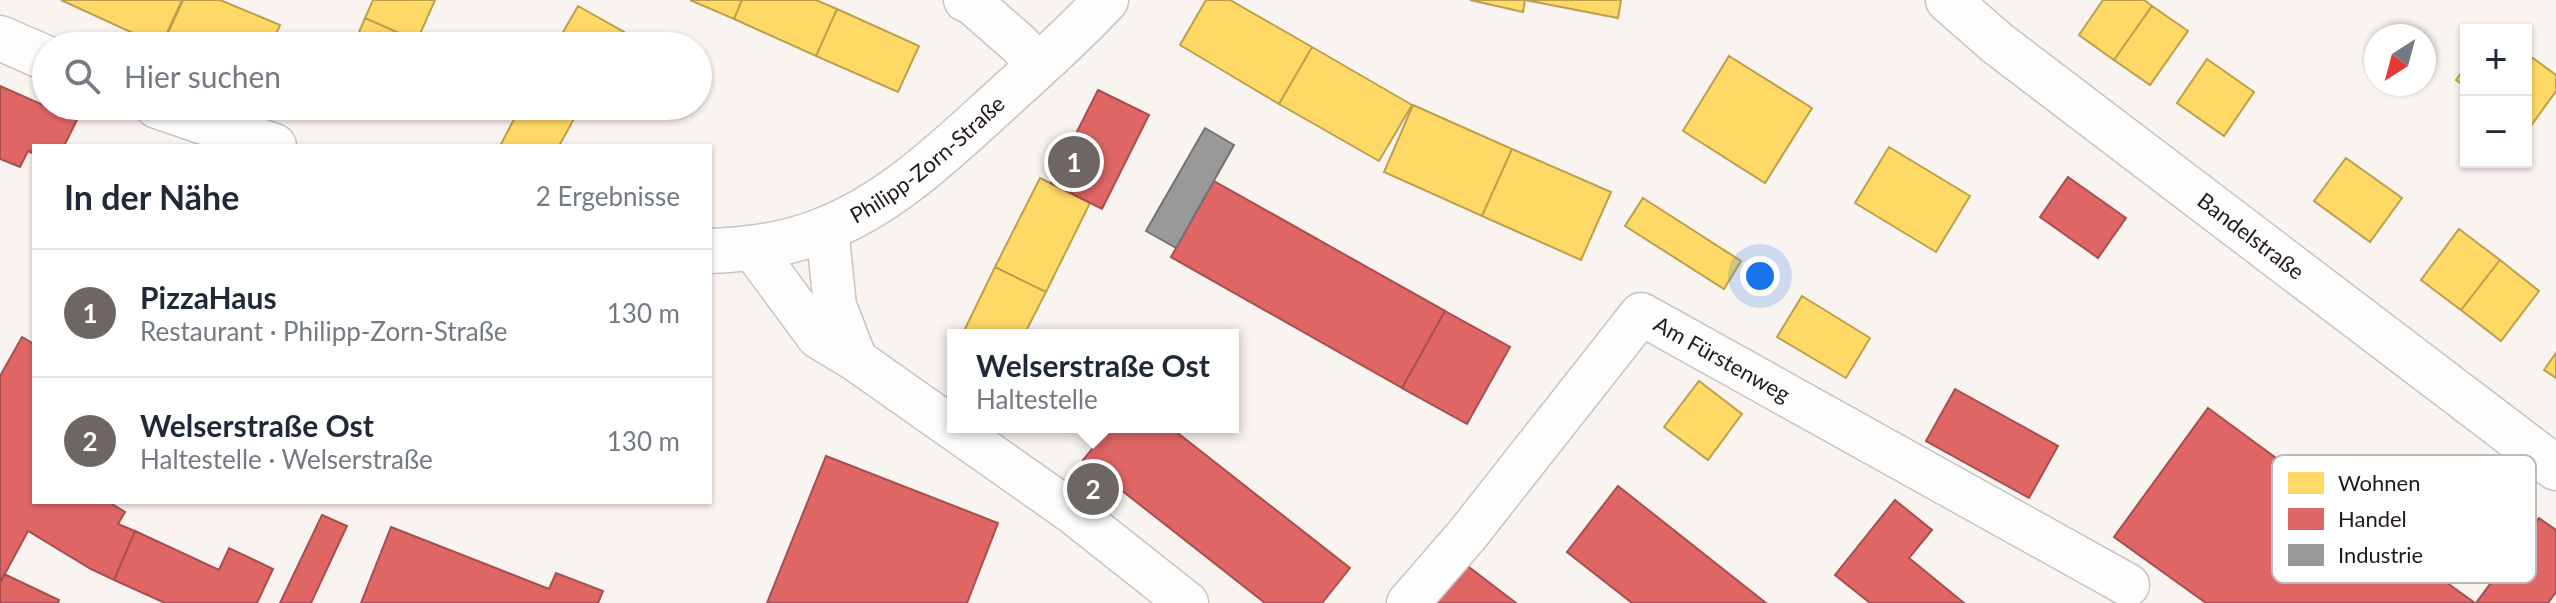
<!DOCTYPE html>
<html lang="de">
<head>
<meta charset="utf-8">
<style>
  :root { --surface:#fff; --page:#f6f6f7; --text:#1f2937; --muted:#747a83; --line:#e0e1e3; --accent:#6d6663 }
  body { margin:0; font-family:Lato,sans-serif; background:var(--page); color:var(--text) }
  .controls { position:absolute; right:24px; top:24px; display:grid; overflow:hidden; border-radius:0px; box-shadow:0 2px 6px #0004 }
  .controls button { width:72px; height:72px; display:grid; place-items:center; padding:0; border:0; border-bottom:2px solid var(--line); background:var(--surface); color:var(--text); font:40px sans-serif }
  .compass { position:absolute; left:2364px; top:24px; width:72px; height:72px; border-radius:50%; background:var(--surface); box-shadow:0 2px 6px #0004; rotate:216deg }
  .you { position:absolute; left:1760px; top:276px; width:28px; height:28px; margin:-20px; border:6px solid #fff; border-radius:50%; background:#1a73e8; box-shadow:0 0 0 12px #1a73e833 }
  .badge { display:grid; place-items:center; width:52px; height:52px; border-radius:50%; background:var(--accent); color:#fff; font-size:26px; font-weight:700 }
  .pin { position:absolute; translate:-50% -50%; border:4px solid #fff; box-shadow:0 2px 8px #0006 }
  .popup { position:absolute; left:947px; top:329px; width:292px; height:104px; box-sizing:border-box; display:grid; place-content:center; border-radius:0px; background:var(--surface); filter:drop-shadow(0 2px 6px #0005); font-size:26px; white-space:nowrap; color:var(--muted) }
  .popup b { font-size:30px; color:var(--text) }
  .popup::after { content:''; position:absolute; left:50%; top:100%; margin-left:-16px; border:16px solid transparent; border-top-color:var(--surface) }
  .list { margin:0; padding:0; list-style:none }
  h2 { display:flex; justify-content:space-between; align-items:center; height:104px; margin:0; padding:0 32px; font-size:34px }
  h2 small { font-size:26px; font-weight:400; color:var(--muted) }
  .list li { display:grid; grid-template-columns:52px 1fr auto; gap:24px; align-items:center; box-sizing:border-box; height:128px; padding:0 32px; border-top:2px solid var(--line) }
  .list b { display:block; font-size:30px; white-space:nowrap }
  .list p { margin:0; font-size:26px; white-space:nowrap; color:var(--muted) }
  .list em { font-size:26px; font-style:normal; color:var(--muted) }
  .icon { flex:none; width:44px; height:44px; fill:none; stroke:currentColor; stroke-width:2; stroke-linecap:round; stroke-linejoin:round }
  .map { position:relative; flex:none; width:2556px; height:603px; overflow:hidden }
  .search { position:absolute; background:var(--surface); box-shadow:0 2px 6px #0004; left:32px; top:32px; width:680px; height:88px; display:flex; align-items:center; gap:20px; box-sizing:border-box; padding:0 28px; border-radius:44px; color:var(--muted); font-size:30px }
  .panel { position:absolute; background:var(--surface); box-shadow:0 2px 6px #0004; left:32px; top:144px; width:680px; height:360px; border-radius:0px }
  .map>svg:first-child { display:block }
</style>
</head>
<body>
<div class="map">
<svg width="2556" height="603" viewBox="0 0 2556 603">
  <rect width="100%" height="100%" fill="#faf4f1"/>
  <!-- homes -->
  <path fill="#ffd966" stroke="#bca04e" stroke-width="2" d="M61,0H182L161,46Z
    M183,0H220L280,25L271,46H162Z
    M373,0H435L417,41L365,18Z
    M690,0H742L734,19Z
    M742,0H816L837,9L816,56L734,19Z
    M1206,0H1230L1312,47L1279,104L1180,45Z
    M1470,0H1525L1523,12Z
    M1525,0H1621L1618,18Z
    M2103,0H2144L2152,6L2114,60L2079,35Z
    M578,6L624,32L616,46H555Z
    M2152,6L2188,31L2150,85L2114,60Z
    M837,9L919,46L898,92L816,56Z
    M365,18L417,41L414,46H353Z
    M1312,47L1412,105L1379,161L1279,104Z
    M2526,53L2556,75V91L2528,130Z
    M1729,56L1812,108L1765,183L1683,131Z
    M2207,59L2254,92L2224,136L2177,103Z
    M2466,66V87L2456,80Z
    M1413,105L1512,149L1482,216L1384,172Z
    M364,106H388L384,115Z
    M521,106H581L559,146H500Z
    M1889,147L1970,196L1936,252L1855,203Z
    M1512,149L1611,192L1581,260L1482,216Z
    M2346,158L2402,198L2370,242L2314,201Z
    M1040,178L1090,203L1046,292L995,267Z
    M1643,198L1741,261L1724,289L1625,226Z
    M2459,229L2500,260L2461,310L2421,280Z
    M2500,260L2539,291L2501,341L2461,310Z
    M995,267L1046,292L1024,335H962Z
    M1802,296L1870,338L1846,378L1777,337Z
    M2556,353V378L2544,370Z
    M1699,381L1742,414L1708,460L1664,427Z"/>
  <!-- shops -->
  <path fill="#e06666" stroke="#a74f4e" stroke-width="2" d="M0,86L77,120L64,146H34V154L28,151L20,167L0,159Z
    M1098,90L1149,115L1102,209L1051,183Z
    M2068,177L2126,218L2098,258L2040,217Z
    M1214,181L1445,311L1402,388L1171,257Z
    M1445,311L1510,347L1467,424L1402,388Z
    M22,337L34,344V502H109L125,512L118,524L135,531L114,580L91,569L28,531L0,583V376Z
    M1955,389L2058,446L2029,498L1926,441Z
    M2208,408L2418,562L2475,603H2206L2114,537Z
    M1110,427H1170L1350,568L1322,603H1265L1083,460Z
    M826,456L998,523L967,603H767Z
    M1618,486L1766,603H1632L1567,552Z
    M1895,500L1932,530L1909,558L1964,603H1870L1835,575Z
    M322,515L347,526L311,603H280Z
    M2539,518L2556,530V592L2548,603H2476Z
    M391,527L549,589L556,573L603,591L598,603H361Z
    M135,531L219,570L229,548L273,569L257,603H165L114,580Z
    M1465,564L1516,603H1434Z
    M4,574L59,600L58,603H0V583Z"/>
  <!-- industry -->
  <path fill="#999" stroke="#757372" stroke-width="2" d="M1205,128L1234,145L1176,248L1146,231Z"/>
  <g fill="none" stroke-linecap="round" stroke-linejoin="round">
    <!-- minor casing -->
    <g stroke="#cac4c1" stroke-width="45">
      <g id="minor">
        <path d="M965,0L972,3L1020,45L1038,67"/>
        <path d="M827,228L835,306L856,360"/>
        <path d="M753,249L818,337L856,360L1072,512L1187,603"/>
        <path id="s1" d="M1408,603L1467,535L1641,314L2128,585"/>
      </g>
    </g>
    <!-- tertiary casing -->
    <g stroke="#cac4c1" stroke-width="47">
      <g id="tertiary">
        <path id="s2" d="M1948,0L1997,43L2556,468"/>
      </g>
    </g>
    <!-- secondary casing -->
    <g stroke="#cac4c1" stroke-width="47">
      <g id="secondary">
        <path d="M0,38L46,58"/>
        <path d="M157,106L274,146"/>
        <path id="s3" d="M710,251C750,249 786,245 823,230C891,204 947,149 1000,101C1036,68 1073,36 1106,0"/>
      </g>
    </g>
    <!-- minor -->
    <use href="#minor" stroke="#fefdfd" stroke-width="42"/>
    <!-- tertiary -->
    <use href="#tertiary" stroke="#fefdfd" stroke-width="44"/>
    <!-- secondary -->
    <use href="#secondary" stroke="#fefdfd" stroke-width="44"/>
  </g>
  <g text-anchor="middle" stroke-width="8" stroke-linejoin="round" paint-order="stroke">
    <!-- street labels -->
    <g font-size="22" fill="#211a17" stroke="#fff">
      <text dy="8" stroke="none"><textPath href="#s3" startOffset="242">Philipp-Zorn-Straße</textPath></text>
      <text dy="8" stroke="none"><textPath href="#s2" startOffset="384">Bandelstraße</textPath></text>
      <text dy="8" stroke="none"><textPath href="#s1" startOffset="464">Am Fürstenweg</textPath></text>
    </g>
  </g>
  <!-- legend -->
  <rect x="2272" y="455" width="264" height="128" rx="12" fill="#fff" stroke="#bcbab9" stroke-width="2"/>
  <rect x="2288" y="472" width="36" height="22" fill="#ffd966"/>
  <rect x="2288" y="508" width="36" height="22" fill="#e06666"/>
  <rect x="2288" y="544" width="36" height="22" fill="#999"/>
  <g font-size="22" fill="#211a17">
    <text x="2338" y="491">Wohnen</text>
    <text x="2338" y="527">Handel</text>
    <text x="2338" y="563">Industrie</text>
  </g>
</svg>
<div class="controls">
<button>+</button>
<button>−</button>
</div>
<svg class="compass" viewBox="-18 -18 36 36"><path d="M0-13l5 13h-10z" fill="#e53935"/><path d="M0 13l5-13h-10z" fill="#747a83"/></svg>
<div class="you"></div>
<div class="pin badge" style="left:1074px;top:162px">1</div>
<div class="pin badge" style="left:1093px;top:489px">2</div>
<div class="popup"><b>Welserstraße Ost</b>Haltestelle</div>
<div class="search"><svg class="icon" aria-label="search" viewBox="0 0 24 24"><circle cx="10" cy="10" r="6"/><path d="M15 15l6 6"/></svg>Hier suchen</div>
<section class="panel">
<h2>In der Nähe<small>2 Ergebnisse</small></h2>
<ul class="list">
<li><span class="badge">1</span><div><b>PizzaHaus</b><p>Restaurant · Philipp-Zorn-Straße</p></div><em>130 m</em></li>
<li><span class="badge">2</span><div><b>Welserstraße Ost</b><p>Haltestelle · Welserstraße</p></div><em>130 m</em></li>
</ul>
</section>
</div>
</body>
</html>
